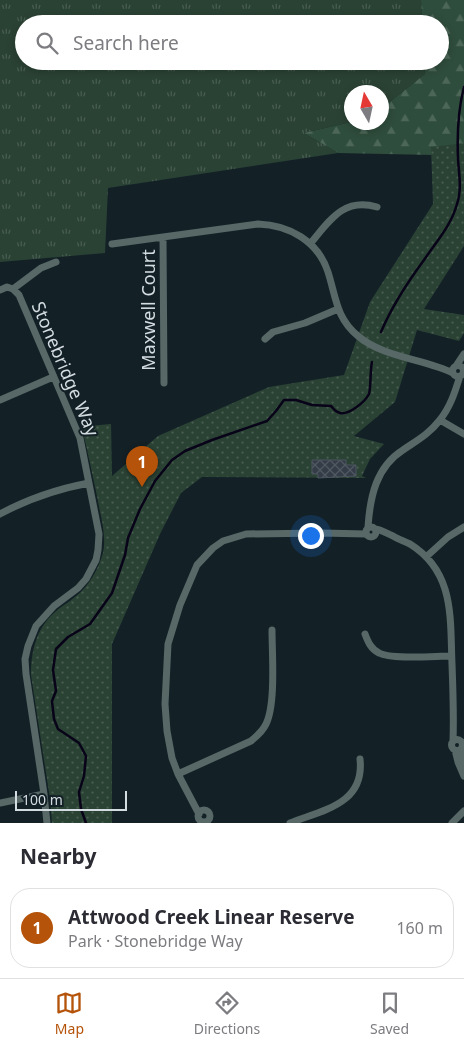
<!DOCTYPE html>
<html lang="en">
<head>
<meta charset="utf-8">
<style>
  :root { --surface:#fff; --page:#f2f2f3; --text:#2b2b33; --muted:#7c7c81; --line:#e1e1e2; --accent:#b45309 }
  body { margin:0; font-family:"Noto Sans",sans-serif; background:var(--page); color:var(--text) }
  .compass { position:absolute; left:344px; top:85px; width:45px; height:45px; border-radius:50%; background:var(--surface); box-shadow:0 2px 8px #0003; rotate:351deg }
  .scale { position:absolute; left:15px; bottom:12px; width:112px; box-sizing:border-box; padding-left:5px; border:2px solid #d3dce0; border-top:0; font-size:14px; line-height:18px; white-space:nowrap; color:#d3dce0; -webkit-text-stroke:4px #132127; paint-order:stroke }
  .you { position:absolute; left:310px; top:535px; width:18px; height:18px; margin:-12px; border:4px solid #fff; border-radius:50%; background:#1a73e8; box-shadow:0 0 0 8px #1a73e833 }
  .badge { display:grid; place-items:center; width:32px; height:32px; border-radius:50%; background:var(--accent); color:#fff; font-size:16px; font-weight:700 }
  .pin { position:absolute; translate:-50% -41px; filter:drop-shadow(0 1px 2px #0008) }
  .pin::after { content:''; position:absolute; top:26px; width:18px; height:15px; background:inherit; clip-path:polygon(0 0,100% 0,50% 100%) }
  .list { margin:0; padding:0; list-style:none }
  h2 { display:flex; justify-content:space-between; align-items:center; height:65px; margin:0; padding:0 20px; font-size:21px }
  h2 small { font-size:16px; font-weight:400; color:var(--muted) }
  .list li { display:grid; grid-template-columns:32px 1fr auto; gap:15px; align-items:center; box-sizing:border-box; height:80px; margin:0 10px 10px; padding:0 10px; border:1px solid var(--line); border-radius:20px }
  .list b { display:block; font-size:19px; white-space:nowrap }
  .list p { margin:0; font-size:16px; white-space:nowrap; color:var(--muted) }
  .list em { font-size:16px; font-style:normal; color:var(--muted) }
  .icon { flex:none; width:28px; height:28px; fill:none; stroke:currentColor; stroke-width:2; stroke-linecap:round; stroke-linejoin:round }
  .map { position:relative; flex:none; width:464px; height:823px; overflow:hidden }
  .search { position:absolute; background:var(--surface); box-shadow:0 2px 8px #0003; left:15px; right:15px; top:15px; height:55px; display:flex; align-items:center; gap:12px; box-sizing:border-box; padding:0 18px; border-radius:28px; color:var(--muted); font-size:19px }
  .sheet { height:155px; background:var(--surface) }
  nav { display:flex; justify-content:space-around; align-items:center; box-sizing:border-box; height:70px; border-top:1px solid var(--line); background:var(--surface); font-size:14px; color:var(--muted) }
  nav a { display:grid; justify-items:center; gap:2px }
  nav .on { color:var(--accent) }
  .map>svg:first-child { display:block }
</style>
</head>
<body>
<div class="map">
<svg width="464" height="823" viewBox="0 0 464 823">
  <defs>
    <pattern id="grass-tufts" width="24" height="20" patternUnits="userSpaceOnUse" patternTransform="scale(1.25)"><rect width="24" height="20" fill="#2a4234"/><path d="M3 7l-1-3M5 7V3M7 7l1-3M15 17l-1-3M17 17v-4M19 17l1-3" fill="none" stroke="#485d51"/></pattern>
    <pattern id="forest-firs" width="22" height="20" patternUnits="userSpaceOnUse" patternTransform="scale(1.25)"><rect width="22" height="20" fill="#2f4d3c"/><path d="M5 1l3.5 6h-7zM16 11l3.5 6h-7z" fill="#4c6658"/></pattern>
    <pattern id="park-dots" width="8" height="8" patternUnits="userSpaceOnUse" patternTransform="scale(1.25)"><rect width="8" height="8" fill="#2a4234"/><path d="M2 2h.1M6 6h.1" fill="none" stroke="#485d51" stroke-width="1.8" stroke-linecap="round"/></pattern>
    <pattern id="building-cross-hatch" width="8" height="8" patternUnits="userSpaceOnUse" patternTransform="scale(1.25)"><rect width="8" height="8" fill="#343c47"/><path d="M0 0l8 8M0 8l8-8" fill="none" stroke="#505861"/></pattern>
  </defs>
  <rect width="100%" height="100%" fill="#132127"/>
  <!-- grass -->
  <path fill="url(#grass-tufts)" d="M0,0H421L422,24H24V61H424L425,74L382,108V92H352L351,122L304,133L338,153L108,188L105,253L0,262Z"/>
  <!-- forest -->
  <path fill="url(#forest-firs)" d="M421,0H464V241L442,216L434,155L338,153L304,133L351,122H382V108L425,74L424,61H440V24H422Z"/>
  <!-- park -->
  <path fill="url(#park-dots)" d="M464,143V246L424,309L464,315V333L459,341L417,330L395,402L354,436L384,444L370,459L362,476L366,478L202,477L181,493L160,534L112,644V823H52L50,799L31,675C31,652 36,629 54,613C60,607 68,603 75,597C89,586 98,570 103,553C107,535 100,514 97,496C92,474 88,451 82,429L89,426L111,424L112,476L158,436L269,387L344,375L370,302L433,204L431,147Z"/>
  <g fill="none" stroke-linecap="round" stroke-linejoin="round">
    <!-- stream -->
    <path stroke="#080318" stroke-width="2.5" d="M381,332C392,306 407,283 424,260C436,242 451,226 457,204C462,190 459,174 458,159C457,135 458,110 464,87
      M86,823L81,809L79,792L84,776L86,756L79,743L58,729L54,719L52,701L56,691L53,670L56,649L68,637L90,624L112,593L125,555L128,538L140,509L155,481L172,460L185,451L212,440L267,421L276,411L284,400H296L312,405L331,406C334,409 335,412 340,413C349,415 365,402 369,394C371,388 370,370 372,362"/>
  </g>
  <!-- building -->
  <path fill="url(#building-cross-hatch)" stroke="#4b545f" d="M312,460H346V465H356V476L318,478V474H312Z"/>
  <g fill="none" stroke-linecap="round" stroke-linejoin="round">
    <!-- street -->
    <path stroke="#576867" stroke-width="7" d="M163,237L164,383
      M112,244L258,224C289,225 318,241 328,272C336,297 336,318 358,336C382,357 424,359 453,373
      M310,244C330,220 344,197 377,207
      M13,289L19,295L80,438L99,534L98,550L96,560L86,579L78,588L54,606L36,626L28,646L25,659L26,674L44,794L47,823
      M0,290L7,287L13,289L41,268L56,262
      M265,339L273,332L305,323L338,309
      M452.5 371a5.5 5.5 0 1 1 11 0a5.5 5.5 0 1 1-11 0Z
      M456,366L464,354
      M0,400L53,377
      M440,420L464,434
      M0,514C28,499 57,489 89,483
      M366 532a5 5 0 1 1 10 0a5 5 0 1 1-10 0Z
      M368,527C370,497 376,467 403,450C416,441 429,434 439,421C450,408 455,392 460,376
      M375,529C382,530 386,533 393,536C398,539 404,541 410,544C455,572 450,618 452,664C453,690 454,716 453,741
      M426,557L448,537L464,527
      M365,634C368,642 371,649 379,653C392,660 435,656 451,656
      M451.5 745a5.5 5.5 0 1 1 11 0a5.5 5.5 0 1 1-11 0Z
      M461,749L464,764
      M455,750L458,762L464,776
      M178,774L251,741C257,736 263,731 266,724C276,704 272,653 272,630
      M0,803L44,794
      M198 816a6 6 0 1 1 12 0a6 6 0 1 1-12 0Z
      M199,814L178,774L172,758L167,731L165,704L168,644L180,605L197,565L213,548L223,541L246,534L321,533L366,534
      M290,823C323,810 365,804 360,759
      M452,823L464,811"/>
  </g>
  <g text-anchor="middle" stroke-width="4" stroke-linejoin="round" paint-order="stroke">
    <!-- street labels -->
    <g font-size="18" fill="#d3dce0" stroke="#132127">
      <text transform="translate(149 310) rotate(-90)" y="6">Maxwell Court</text>
      <text transform="translate(65 369) rotate(67)" y="6">Stonebridge Way</text>
    </g>
  </g>
</svg>
<svg class="compass" viewBox="-18 -18 36 36"><path d="M0-13l5 13h-10z" fill="#e53935"/><path d="M0 13l5-13h-10z" fill="#7c7c81"/></svg>
<div class="scale">100 m</div>
<div class="you"></div>
<div class="pin badge" style="left:142px;top:487px">1</div>
<div class="search"><svg class="icon" aria-label="search" viewBox="0 0 24 24"><circle cx="10" cy="10" r="6"/><path d="M15 15l6 6"/></svg>Search here</div>
</div>
<section class="sheet">
<h2>Nearby<small></small></h2>
<ul class="list">
<li><span class="badge">1</span><div><b>Attwood Creek Linear Reserve</b><p>Park · Stonebridge Way</p></div><em>160 m</em></li>
</ul>
</section>
<nav>
<a class="on"><svg class="icon" aria-label="map" viewBox="0 0 24 24"><path d="M3 6l6-2 6 2 6-2v14l-6 2-6-2-6 2zM9 4v14M15 6v14"/></svg>Map</a>
<a><svg class="icon" aria-label="directions" viewBox="0 0 24 24"><path d="M12 3l9 9-9 9-9-9zM9 14v-3h6M13 9l2 2-2 2"/></svg>Directions</a>
<a><svg class="icon" aria-label="saved" viewBox="0 0 24 24"><path d="M7 4h10v16l-5-4-5 4z"/></svg>Saved</a>
</nav>
</body>
</html>
